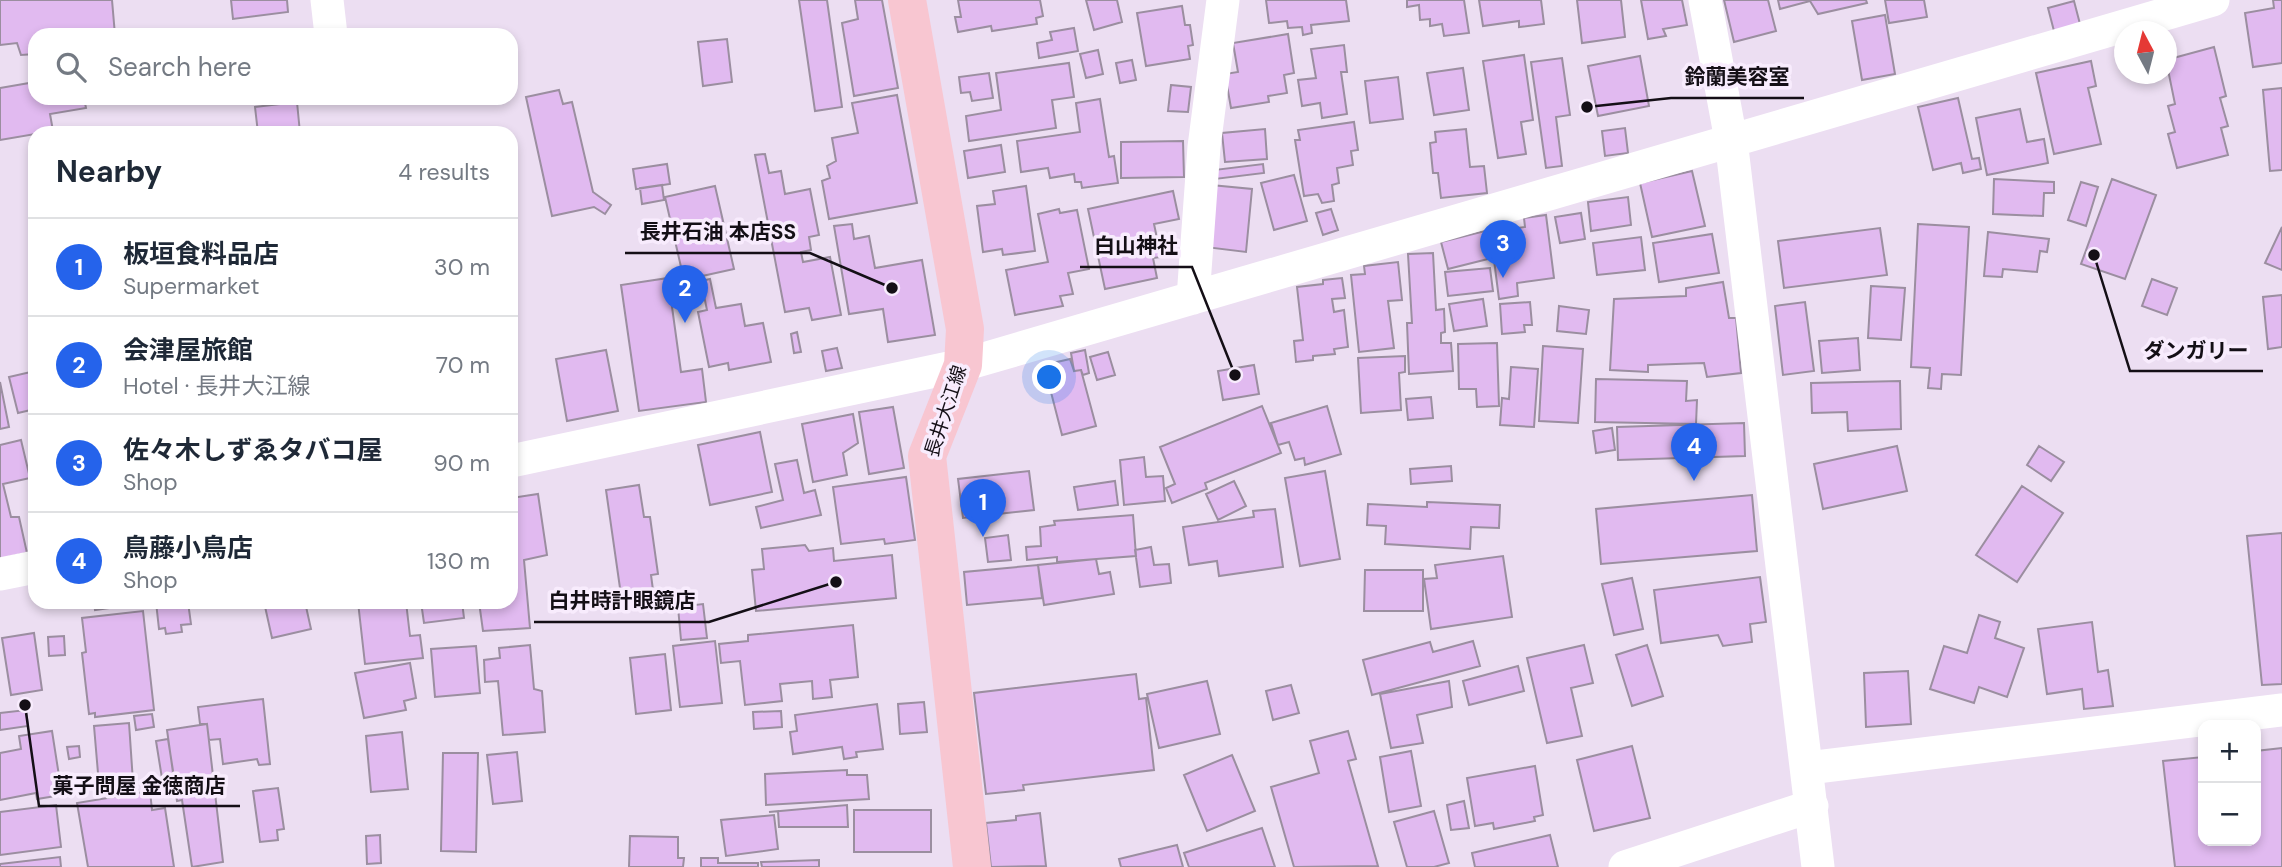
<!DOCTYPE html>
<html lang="en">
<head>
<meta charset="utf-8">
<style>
  :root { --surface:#fff; --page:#f2f2f3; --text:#1f2937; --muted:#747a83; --line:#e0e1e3; --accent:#2563eb }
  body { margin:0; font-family:"DM Sans","Noto Sans JP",sans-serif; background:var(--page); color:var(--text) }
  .controls { position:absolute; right:21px; bottom:21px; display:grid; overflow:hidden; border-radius:14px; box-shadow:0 4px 10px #0003 }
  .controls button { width:63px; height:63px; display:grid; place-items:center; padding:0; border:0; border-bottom:2px solid var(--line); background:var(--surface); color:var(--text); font:35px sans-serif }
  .compass { position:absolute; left:2114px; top:21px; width:63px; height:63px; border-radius:50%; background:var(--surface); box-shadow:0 4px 10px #0003; rotate:353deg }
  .you { position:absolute; left:1050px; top:378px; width:24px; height:24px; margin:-18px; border:5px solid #fff; border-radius:50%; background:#1a73e8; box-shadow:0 0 0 10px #1a73e833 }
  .badge { display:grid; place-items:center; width:46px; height:46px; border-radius:50%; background:var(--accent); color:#fff; font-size:23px; font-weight:700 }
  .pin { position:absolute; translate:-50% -58px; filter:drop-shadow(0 2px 4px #0008) }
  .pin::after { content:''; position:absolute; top:37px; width:24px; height:21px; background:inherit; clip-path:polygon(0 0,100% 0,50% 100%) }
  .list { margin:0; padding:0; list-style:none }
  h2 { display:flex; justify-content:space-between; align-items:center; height:91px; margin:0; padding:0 28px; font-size:30px }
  h2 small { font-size:23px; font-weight:400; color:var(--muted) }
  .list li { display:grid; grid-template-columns:46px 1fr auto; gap:21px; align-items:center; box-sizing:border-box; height:98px; padding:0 28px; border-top:2px solid var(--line) }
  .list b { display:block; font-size:26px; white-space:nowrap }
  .list p { margin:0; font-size:23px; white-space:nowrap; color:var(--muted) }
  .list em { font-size:23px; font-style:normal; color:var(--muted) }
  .icon { flex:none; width:38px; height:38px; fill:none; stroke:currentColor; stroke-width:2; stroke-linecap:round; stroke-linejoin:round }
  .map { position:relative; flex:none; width:2282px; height:867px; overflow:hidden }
  .search { position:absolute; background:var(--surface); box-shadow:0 4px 10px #0003; left:28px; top:28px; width:490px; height:77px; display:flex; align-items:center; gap:18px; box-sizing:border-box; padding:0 24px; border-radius:21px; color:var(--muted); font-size:26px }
  .panel { position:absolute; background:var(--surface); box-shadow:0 4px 10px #0003; left:28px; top:126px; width:490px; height:483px; border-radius:21px }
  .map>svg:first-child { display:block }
</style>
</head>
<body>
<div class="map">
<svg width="2282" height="867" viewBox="0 0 2282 867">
  <rect width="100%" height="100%" fill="#ecdef2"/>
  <!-- building -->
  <path fill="#e1baf0" stroke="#9b8ea0" stroke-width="2" d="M0,0H112L115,35H35V54L21,55L17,43L0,45Z
    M231,0H287L288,12L233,19Z
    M799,0H827L842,107L815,111Z
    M855,0H882L898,88L854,96L842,23L858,19Z
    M958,0H1040L1043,16L1036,18L1037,24L992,31L991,26L958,32L955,17H961Z
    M1086,0H1117L1122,22L1094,30Z
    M1266,0H1346L1349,21L1311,25L1312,33L1303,35L1302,27L1288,28L1287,21L1269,23Z
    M1407,0H1464L1469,33L1444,36L1442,24L1430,26V19L1420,20L1419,5L1407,7Z
    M1479,0H1541L1544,24L1519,27V21L1483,26Z
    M1577,0H1621L1625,37L1582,43Z
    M1641,0H1682L1687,25L1663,29L1666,36L1648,39Z
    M1724,0H1768L1776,31L1734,42Z
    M1778,0H1866L1867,3L1818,14L1810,1L1780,9Z
    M1885,0H1924L1927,17L1889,23Z
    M2273,0H2282V63L2253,67L2245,13L2274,8Z
    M2074,1L2080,24L2054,31L2048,8Z
    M1182,6L1185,25H1190L1193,45L1188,46L1190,59L1146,66L1137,13Z
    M1885,15L1895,74L1862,80L1852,21Z
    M1074,28L1078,51L1039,58L1037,43L1052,40L1050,32Z
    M1288,34L1294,73L1284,75L1287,93L1268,96L1269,102L1231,108L1225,74L1238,72L1233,43Z
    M727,39L732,82L703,86L698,42Z
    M1344,45L1347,72H1341L1347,114L1322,118L1320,103L1302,106L1298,80L1316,78L1311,49Z
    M2214,47L2226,96L2220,98L2228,126L2221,128L2228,155L2177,168L2168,134L2175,132L2168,106L2175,104L2166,60Z
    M1098,50L1103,74L1086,78L1080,54Z
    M1524,55L1533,120L1521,122L1526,154L1498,158L1483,61Z
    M1640,56L1649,106L1598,116L1588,66Z
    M1562,58L1570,115L1556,117L1562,166L1546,168L1531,62Z
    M1132,60L1136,80L1120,83L1116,63Z
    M2091,61L2096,86L2088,88L2101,144L2054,154L2036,73Z
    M1069,63L1074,97L1052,100L1056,128L969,141L966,116L1001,110L996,73Z
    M1463,68L1469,110L1434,115L1427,73Z
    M989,73L993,98L972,101L970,92L961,93L959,77Z
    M1398,77L1403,119L1370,123L1365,81Z
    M35,82V98H84L86,108L50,114L53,131L0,140V88Z
    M1171,85L1191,87L1188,112L1168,111Z
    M2282,88V170L2270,171L2263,90Z
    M559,90L563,104L572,102L593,192L611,205L605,214L594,207L552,216L526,97Z
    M897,95L917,203L829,219L822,181L830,178L827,166L836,161L832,138L858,133L852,103Z
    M1958,98L1972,159L1979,158L1981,169L1963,173L1961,163L1933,170L1918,107Z
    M1100,99L1109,157L1114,156L1118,183L1082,188L1081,182H1075L1074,174L1050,178L1048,168L1021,172L1017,141L1080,132L1076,103Z
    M297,102L300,133H258L255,107Z
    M2020,109L2027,142L2044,139L2048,163L1987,175L1976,118Z
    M1354,122L1358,150L1351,151L1353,165L1337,168L1339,183L1332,185L1334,201L1322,203L1318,194L1304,196L1295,140H1300L1298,130Z
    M1625,128L1628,153L1605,156L1602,131Z
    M1265,129L1267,159L1225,162L1222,133Z
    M1466,129L1470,167L1484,166L1487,193L1441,198L1438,173H1433L1430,143L1436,142L1435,132Z
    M1183,141L1184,177L1121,178V142Z
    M1001,145L1005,172L968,178L964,151Z
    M765,154L769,173L781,171L785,194L810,189L819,235L809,237L811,250L801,252L803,262L830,257L841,315L812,320L809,308L785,312L755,155Z
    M667,164L670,184L636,189L633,169Z
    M1263,164L1264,173L1215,179L1214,170Z
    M1692,171L1705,226L1652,237L1640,183Z
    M1294,175L1307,221L1274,230L1261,183Z
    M1994,179L2054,182V193H2044L2043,216L1993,214Z
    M2112,179L2156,195L2125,279L2081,264Z
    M2081,182L2098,187L2086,226L2068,220Z
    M662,185L664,200L642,204L640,188Z
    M1211,185L1252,189L1246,252L1205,247Z
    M715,186L734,269L684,280L665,197Z
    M1026,186L1035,251L1003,255L1002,249L983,252L977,206L995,204L993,191Z
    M1173,191L1179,219L1154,224L1161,257L1153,258L1157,278L1105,289L1088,209Z
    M1628,197L1631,225L1591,231L1588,202Z
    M1059,209L1060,213L1077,210L1089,269L1068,273L1073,294L1060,296L1063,306L1015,315L1006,270L1048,262L1038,214Z
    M1331,209L1338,230L1323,235L1316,213Z
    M1581,213L1585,239L1560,243L1555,217Z
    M1546,215L1554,278L1517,283L1518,296L1499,299L1494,260L1500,259L1496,231L1525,227L1524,218Z
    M852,224L854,239L869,236L875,268L922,260L935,335L888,342L883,309L849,314L834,226Z
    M1918,224L1969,227L1961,375L1942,374L1941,389L1928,388L1930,368L1911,367Z
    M2282,227V270L2265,263Z
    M1880,228L1887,275L1784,288L1778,241Z
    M1485,231L1492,258L1448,269L1441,242Z
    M1988,232L2049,239L2047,252L2040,251L2037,272L2003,269L2002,277L1984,276Z
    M1712,234L1719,273L1659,282L1653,243Z
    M1641,237L1645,270L1597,275L1593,243Z
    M1433,253L1436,310L1444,309L1445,332L1441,333V343H1451L1453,371L1409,374L1407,323H1412L1408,254Z
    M1398,262L1402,300L1388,301L1394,348L1359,352L1351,275L1365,274L1364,266Z
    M1490,268L1493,291L1448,296L1445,272Z
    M668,278L681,372L702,369L706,402L639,411L621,285Z
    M1342,278L1345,298L1332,299L1334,312L1344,310L1348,347L1334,349L1335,354L1313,356V360L1296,362L1294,341L1303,340L1297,287L1323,284V280Z
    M710,279L716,308L741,304L745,326L763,323L771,362L729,370L728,363L709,367L698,312L707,310L701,281Z
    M2152,279L2177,288L2167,315L2142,306Z
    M1723,282L1729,318H1736L1741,373L1707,377L1704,363L1648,365V372L1610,370L1614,299L1686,296V288Z
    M1871,286L1905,288L1901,340L1868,338Z
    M2282,295V347L2268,349L2263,297Z
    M1483,299L1487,326L1454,331L1449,304Z
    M1530,302L1532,325H1524L1525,332L1502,334L1500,304Z
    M1805,302L1814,371L1783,375L1775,306Z
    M1559,306L1589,310L1586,334L1557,331Z
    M797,332L801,352L794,353L791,334Z
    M1858,338L1860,370L1822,373L1819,341Z
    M1497,343L1499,406L1477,407L1476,389H1459L1458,344Z
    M1543,346L1583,349L1578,423L1539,421Z
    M837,348L842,368L826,371L822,351Z
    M606,350L618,411L567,421L556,359Z
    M1085,350L1089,373L1083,375L1081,370L1074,371L1071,353Z
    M1108,352L1115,375L1097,380L1090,357Z
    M1405,356V372L1399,373L1401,410L1361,413L1358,358Z
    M1070,359L1074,371L1081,370L1096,426L1062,435L1044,365Z
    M1254,365L1259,394L1223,400L1218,371Z
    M1511,367L1538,369L1534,427L1500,425L1502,398L1509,399Z
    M35,371V409L18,413L9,377Z
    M1596,379L1687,381L1686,401L1697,400L1696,424L1595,422Z
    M1900,381L1901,429L1848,431L1847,412L1812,413L1811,383Z
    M0,382L9,427L0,429Z
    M1431,397L1433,418L1408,420L1406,399Z
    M1262,406L1281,453L1205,483L1207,489L1172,503L1166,488L1175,484L1160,447Z
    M1327,406L1341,454L1305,465L1304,458L1295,460L1289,442L1278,445L1271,423Z
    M893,407L904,468L869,474L859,412Z
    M853,414L858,443L843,453L847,475L813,482L802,424Z
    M1744,423L1745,456L1618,460L1617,427Z
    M1612,428L1615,450L1596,453L1593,431Z
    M760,432L772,492L710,505L698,445Z
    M21,440L30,478L3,484L11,517H19L27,553L0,559V445Z
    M1897,446L1907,491L1823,509L1814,464Z
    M2039,446L2064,462L2051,481L2027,465Z
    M1144,457L1146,477L1163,476L1165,501L1124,505L1120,460Z
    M797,460L804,493L815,490L821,515L761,528L756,507L783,500L775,464Z
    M1451,466L1452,481L1411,484L1410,469Z
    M1029,471L1034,510L963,518L958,479Z
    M1325,471L1340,559L1300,566L1285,478Z
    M906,477L915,540L885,544L884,539L841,544L833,487Z
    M1115,481L1118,505L1078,510L1074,487Z
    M1234,481L1246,506L1218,520L1206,494Z
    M639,485L644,517H650L658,574L651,575L653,590L621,595L606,490Z
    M2022,486L2063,513L2017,582L1976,555Z
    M538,494L547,555L524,560L530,628L483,631L479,602H511V498Z
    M1752,495L1757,551L1601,564L1596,509Z
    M1427,502L1500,505L1499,528L1471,527L1470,549L1385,544L1386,526L1367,525L1368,504L1427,507Z
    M1275,509L1283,567L1219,576L1217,561L1189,565L1183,527L1254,517L1253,511Z
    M1133,515L1136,556L1057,562V557L1027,560L1026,547L1041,546L1040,527L1055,525L1054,521Z
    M2282,533V684L2262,685L2247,536Z
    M1008,535L1011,560L988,562L985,538Z
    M805,545L809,551L833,548L834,561L892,555L896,598L756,611L752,570L764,569L762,549Z
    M1151,547L1154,565L1169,564L1171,583L1140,587L1135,550Z
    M1503,556L1512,617L1431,629L1424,579L1437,578L1435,565Z
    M1096,559L1099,574L1110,572L1114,594L1044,605L1038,565Z
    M1038,565L1042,598L967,605L964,572Z
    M1365,570H1423V611H1364Z
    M1760,577L1766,622L1750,624L1752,642L1723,646L1718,635L1661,643L1654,590Z
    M1632,578L1643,629L1614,635L1602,584Z
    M94,602H150L95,610Z
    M156,602H188L191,624L181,625L182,632L166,634L165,628L159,629Z
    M264,602H305L311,629L272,638Z
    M358,602H406L410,636L420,635L423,658L365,664Z
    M421,602H462L464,618L424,623Z
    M703,604L707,638L681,640L678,607Z
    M143,611L154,710L95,717V713L89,714L82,653L86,652L82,618Z
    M1979,615L2000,622L1995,638L2024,648L2007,697L1979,687L1974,703L1930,689L1944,646L1967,653Z
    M2092,622L2098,672L2108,670L2113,706L2084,709L2082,689L2047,694L2038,629Z
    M853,625L858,677L830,680L832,697L813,699L812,681L780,684L782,701L745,705L740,661L721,663L719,644L748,641V635Z
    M34,633L42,690L11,695L2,638Z
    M64,636L65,655L49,656L48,637Z
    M715,641L722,703L680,707L673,646Z
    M1473,641L1480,666L1372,695L1363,660L1430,642L1433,652Z
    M530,645L534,689L542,691L545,732L503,735L498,681L485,682L484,660L500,658L499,648Z
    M1584,645L1593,683L1571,688L1582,736L1547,743L1527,658Z
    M1647,645L1663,696L1632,706L1616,655Z
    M476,646L480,693L435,697L431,649Z
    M665,654L671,710L636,714L630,658Z
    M410,663L416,698L404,701L406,710L364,718L355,673Z
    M1518,666L1524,691L1469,705L1463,681Z
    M1908,671L1911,724L1866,727L1864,673Z
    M1136,674L1139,699L1146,698L1154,770L1023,785L1024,790L986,794L974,693Z
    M1207,681L1220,734L1159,748L1147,694Z
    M1449,681L1452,707L1417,715L1423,743L1391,748L1380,694Z
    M1291,685L1299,713L1273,720L1266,691Z
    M263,699L270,764L259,765L257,759L223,764L220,739L209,740L207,724H200L198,707Z
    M924,702L927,732L900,734L898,704Z
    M877,704L883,749L856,752L857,757L844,759L842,747L793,754L790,732L797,731L795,715Z
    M26,710L28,726L0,730V713Z
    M781,711L782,727L754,729L753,712Z
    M152,714L154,727L136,730L134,716Z
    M129,723L133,782L99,785L94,726Z
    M207,724L223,862L192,867L182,800L177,801L167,730Z
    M52,731L62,795L37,799L36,793L0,800V753L21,749L19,736Z
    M1348,731L1356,759L1348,761L1378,866L1294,867L1271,787L1319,773L1310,741Z
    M402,732L408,789L371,792L366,736Z
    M168,739L177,796L165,797L156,741Z
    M79,746L80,757L69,759L67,747Z
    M1632,746L1650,818L1594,831L1577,760Z
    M2282,748V867H2175L2163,761L2203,757V841H2256V751Z
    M1411,751L1421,806L1389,812L1380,757Z
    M517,752L522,801L493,804L487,755Z
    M443,753H478L476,852L441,851Z
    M1232,755L1255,811L1207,831L1184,775Z
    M1535,766L1543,815L1534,817L1535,821L1494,829L1493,823L1475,826L1467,778Z
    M847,770V775H867L869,799L766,805L765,774Z
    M278,788L284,829L277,830L278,840L260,842L253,791Z
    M150,791L152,810L165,808L174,867H88L77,803Z
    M1464,801L1469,828L1451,830L1447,805Z
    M56,805L61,847L0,855V812Z
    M847,805L848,827H779L778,811L769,812Z
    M854,810H931V852H854Z
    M1434,811L1449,863L1434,867H1407L1394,822Z
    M1040,813L1046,866L991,867L986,823L1016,820V816Z
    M774,815L778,849L726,856L721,820Z
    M1262,828L1275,867H1189L1184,853Z
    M380,835L381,863L367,864L366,836Z
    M1550,835L1558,867H1475L1472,853Z
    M630,836L678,837V858H684L683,867H629Z
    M1177,845L1183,867H1121L1119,859Z
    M60,857L61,867H0V864Z
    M701,858H718V863H758V867H701Z
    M819,860V867H762L761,862Z"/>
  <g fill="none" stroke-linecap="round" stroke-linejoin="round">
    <!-- minor -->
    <path stroke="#fff" stroke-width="33" d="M327,0L331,35
      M1705,0L1731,140L1818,867
      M1193,298L1204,147L1223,0
      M511,461L963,365L2213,0
      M0,574L35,567
      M1808,768L2282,710
      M1625,867L1812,806"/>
    <!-- primary -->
    <path stroke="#f8c6d1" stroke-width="38" d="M907,0L965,329L963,365L927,456L972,867"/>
  </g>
  <g text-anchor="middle" stroke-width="7" stroke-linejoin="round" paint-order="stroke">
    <!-- street labels -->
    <g font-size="19" fill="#140f16" stroke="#f8ecfd">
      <text transform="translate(945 411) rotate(-72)" y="7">長井大江線</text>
    </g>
  </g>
  <!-- callouts -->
  <path fill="none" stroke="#140f16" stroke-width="2.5" d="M1587 107L1671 98H1804M892 288L810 253H625M1235 375L1192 267H1080M2094 255L2130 371H2263M836 582L709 622H534M25 705L39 806H240"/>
  <g fill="#140f16" stroke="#f8ecfd" stroke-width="2.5">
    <circle cx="1587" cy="107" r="7"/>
    <circle cx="892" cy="288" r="7"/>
    <circle cx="1235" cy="375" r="7"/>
    <circle cx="2094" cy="255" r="7"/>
    <circle cx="836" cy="582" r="7"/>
    <circle cx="25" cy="705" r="7"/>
  </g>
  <g font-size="21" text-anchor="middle" font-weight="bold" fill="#140f16" stroke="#f8ecfd" stroke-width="7" stroke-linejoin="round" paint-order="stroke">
    <text x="1737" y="84">鈴蘭美容室</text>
    <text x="718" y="239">長井石油 本店SS</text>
    <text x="1136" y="253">白山神社</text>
    <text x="2196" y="358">ダンガリー</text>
    <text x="622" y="608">白井時計眼鏡店</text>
    <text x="139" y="793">菓子問屋 金徳商店</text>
  </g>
</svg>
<div class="controls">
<button>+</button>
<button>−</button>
</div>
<svg class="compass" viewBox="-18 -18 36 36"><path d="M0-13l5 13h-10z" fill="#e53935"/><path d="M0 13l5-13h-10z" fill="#747a83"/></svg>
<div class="you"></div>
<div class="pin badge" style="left:983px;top:537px">1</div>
<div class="pin badge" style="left:685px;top:323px">2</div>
<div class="pin badge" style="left:1503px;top:278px">3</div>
<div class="pin badge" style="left:1694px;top:481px">4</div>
<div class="search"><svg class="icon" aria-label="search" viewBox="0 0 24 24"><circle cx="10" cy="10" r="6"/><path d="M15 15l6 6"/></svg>Search here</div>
<section class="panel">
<h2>Nearby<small>4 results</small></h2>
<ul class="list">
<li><span class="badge">1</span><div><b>板垣食料品店</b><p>Supermarket</p></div><em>30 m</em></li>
<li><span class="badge">2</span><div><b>会津屋旅館</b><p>Hotel · 長井大江線</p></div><em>70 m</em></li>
<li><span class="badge">3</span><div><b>佐々木しずゑタバコ屋</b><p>Shop</p></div><em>90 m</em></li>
<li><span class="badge">4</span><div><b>鳥藤小鳥店</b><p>Shop</p></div><em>130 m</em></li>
</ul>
</section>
</div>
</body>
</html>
